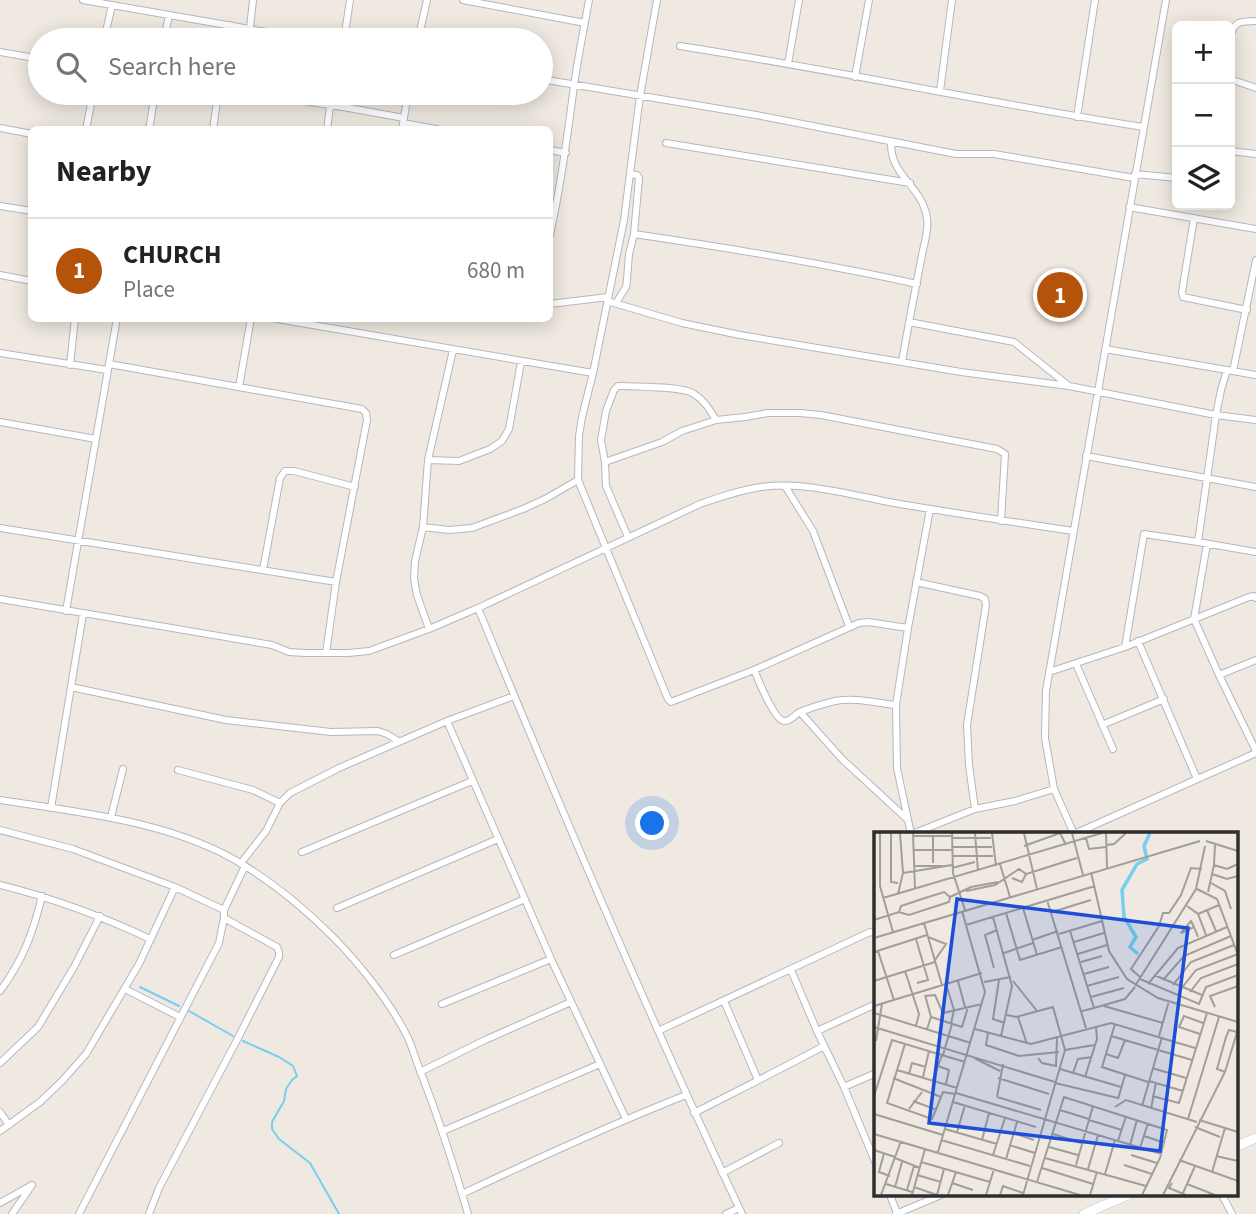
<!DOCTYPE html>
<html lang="en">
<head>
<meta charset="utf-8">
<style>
  :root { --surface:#fff; --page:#f6f6f6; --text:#222; --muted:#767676; --line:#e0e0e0; --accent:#b45309 }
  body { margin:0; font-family:"Source Sans 3",sans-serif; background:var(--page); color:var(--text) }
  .controls { position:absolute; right:21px; top:21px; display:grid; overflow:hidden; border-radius:10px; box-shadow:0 4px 18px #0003 }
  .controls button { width:63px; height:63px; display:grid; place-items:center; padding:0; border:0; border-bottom:2px solid var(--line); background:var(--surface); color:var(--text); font:35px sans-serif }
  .you { position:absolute; left:653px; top:824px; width:24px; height:24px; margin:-18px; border:5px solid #fff; border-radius:50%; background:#1a73e8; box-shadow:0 0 0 10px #1a73e833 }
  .badge { display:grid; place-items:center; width:46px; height:46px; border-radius:50%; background:var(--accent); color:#fff; font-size:23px; font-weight:700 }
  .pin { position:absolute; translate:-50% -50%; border:4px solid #fff; box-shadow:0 2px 7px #0006 }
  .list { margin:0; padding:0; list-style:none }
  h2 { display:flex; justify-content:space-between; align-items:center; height:91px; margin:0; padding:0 28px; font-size:30px }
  h2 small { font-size:23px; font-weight:400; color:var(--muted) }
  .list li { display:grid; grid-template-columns:46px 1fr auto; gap:21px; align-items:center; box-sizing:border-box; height:105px; padding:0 28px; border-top:2px solid var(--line) }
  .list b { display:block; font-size:26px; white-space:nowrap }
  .list p { margin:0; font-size:23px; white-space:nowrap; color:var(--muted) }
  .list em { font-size:23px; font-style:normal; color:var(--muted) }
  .icon { flex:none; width:38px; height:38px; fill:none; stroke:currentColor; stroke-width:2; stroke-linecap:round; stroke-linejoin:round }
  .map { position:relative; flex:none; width:1256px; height:1214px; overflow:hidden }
  .search { position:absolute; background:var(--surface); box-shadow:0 4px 18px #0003; left:28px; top:28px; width:525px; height:77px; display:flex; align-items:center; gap:18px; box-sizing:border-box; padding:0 24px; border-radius:38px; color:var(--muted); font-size:26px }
  .panel { position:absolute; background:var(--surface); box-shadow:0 4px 18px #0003; left:28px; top:126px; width:525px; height:196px; border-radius:10px }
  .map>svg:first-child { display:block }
</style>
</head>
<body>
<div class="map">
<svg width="1256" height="1214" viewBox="0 0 1256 1214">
  <rect width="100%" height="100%" fill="#efe9e1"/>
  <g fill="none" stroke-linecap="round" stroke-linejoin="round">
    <!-- stream -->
    <path stroke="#75cff0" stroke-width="2" d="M140,987L179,1006
      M189,1011L233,1036
      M243,1041L279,1057L293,1066L297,1076L292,1080L286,1089L284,1101L272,1122V1129L279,1139L310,1163L339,1214"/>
    <!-- street casing -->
    <g stroke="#b4b7c1" stroke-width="8">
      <path id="street" d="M83,0L313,40
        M463,0L585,23
        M657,0L640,96L624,220L593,373L582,417L579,436L578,480L668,699L671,702L754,670L859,623L868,622L908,628
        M1166,0L1046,691L1045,738L1054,789L1074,834L1256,753
        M250,28L253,0
        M1230,39C1233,21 1240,21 1256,21
        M104,40L112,5
        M164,40L169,15
        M227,40L230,25
        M344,40L350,0
        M418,40L427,0
        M680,46C835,70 988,103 1143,127
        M0,52L40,59
        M788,64L799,0
        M855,77L869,0
        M541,79L756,115L956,154H994L1134,178
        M1230,79L1256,88
        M940,91L952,0
        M252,93L349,108L404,118
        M1077,117L1095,0
        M403,123L441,130
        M0,128L32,134
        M86,130L93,93
        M149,130L155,93
        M213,130L218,93
        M327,130L330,106
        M402,130L408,93
        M891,142C890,177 922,185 927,218C929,230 924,244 922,255C915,291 908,326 902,362
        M666,143L910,183
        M550,150L566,153
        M1230,151L1256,154
        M1135,174L1177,178
        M0,206L32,211
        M1129,207L1256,229
        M1194,218L1182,292L1183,297L1247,310
        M550,224L552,225C562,179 568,132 574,86C578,57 584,28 589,0
        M634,234C729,248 823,263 917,284
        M550,235L552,225
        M0,275L32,281
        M607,301L682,323L740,335L961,372L1069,386L1216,415L1256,420
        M616,303L626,287L627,280L629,254L634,234L639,178L637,175L630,174
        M550,304L608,297
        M272,318L593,373
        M909,322L1014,342L1069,386
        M1105,349L1256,375
        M0,353L107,370
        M109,364L362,409L366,413L367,420L336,582L326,653
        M70,365L75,318
        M1233,371L1256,260
        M239,387L251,318
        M0,422L96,439
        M1086,456L1256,487
        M428,460L459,461L490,449L502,441L509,429L521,362
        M605,462L662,442L682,431L716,420L745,417L768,413H800L821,415L997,449L1005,454L1001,521
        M785,486L813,531L849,626
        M423,527L449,530L472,528L523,509L545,499L578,480
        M0,528L336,582
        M628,537L606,486L605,462L601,440L606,411L614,390L618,386H623C639,387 683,386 694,394C704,400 710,410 716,420
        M1198,542L1216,415L1221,390L1227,370
        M1207,544L1194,619L1219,675L1256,751
        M263,570L280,478L285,471H294L355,487
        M916,582L980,596L985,599L986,605L967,725L969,765L975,809
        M0,599L272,645L289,652L305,653H348L369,651L429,629L478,608L700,504C720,497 740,490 761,487C805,481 851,495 894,503C953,513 1013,522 1073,531
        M478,608C562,812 648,1015 742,1214
        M66,611L117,318
        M429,629L417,595L414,579L415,561L423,527L428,460L453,350
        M1138,641L1197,779
        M1125,647L1144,534L1198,542L1256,552
        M1076,664L1113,749
        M754,670C758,679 774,720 784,721C789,722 794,716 798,713C809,708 823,704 835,701C855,697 876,703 896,705
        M1049,672L1125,647L1249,597L1254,596L1256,598
        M1219,675L1256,660
        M71,687L226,720L331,732L378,731L387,734L398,741
        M514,696L447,721L551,959L626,1119
        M800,712L842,759L907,819
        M1102,725L1164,699
        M178,770L253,790L280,803
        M0,800C79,812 177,822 245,866C276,885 306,910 332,936C359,963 391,1003 408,1038C413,1049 416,1061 421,1073C439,1119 454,1166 468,1214
        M51,808L83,614
        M111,817L123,769
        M0,830L73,849L175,887L224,910
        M911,834L897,768L896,705L908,628L930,509
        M912,834L975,809L1015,801L1054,789
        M302,852L472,781
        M241,863L266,831L280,803L290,793L339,768L447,721
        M0,885C52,898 101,916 150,939
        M337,908L498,839
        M394,955L525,899
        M791,970L817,1031L844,1087L876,1164
        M125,989L180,1017
        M0,991C23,960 33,933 42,896
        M724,1001L758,1080
        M442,1004L551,959
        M658,1031L870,932L876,933
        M817,1031L876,1004
        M0,1063L38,1027L74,967L100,916
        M420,1072L485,1040L571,1002
        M844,1087L876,1073
        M0,1112L9,1125
        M694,1113C737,1091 781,1069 824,1046
        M0,1131L40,1102L62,1081L86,1054L139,964L175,887
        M443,1131L600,1064
        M722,1173L779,1143
        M462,1194C536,1159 610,1125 686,1095
        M890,1195L897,1213
        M1222,1195L1232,1214
        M0,1203L32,1185L12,1214
        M79,1214L219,943L224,918V910L245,866
        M149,1214L159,1188L238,1038L279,957V952L277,947L224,918
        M726,1214L739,1208
        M896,1214L941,1195"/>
    </g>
    <!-- secondary casing -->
    <g stroke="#b4b7c1" stroke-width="10">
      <path id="secondary" d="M1237,1146L1256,1138
        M1084,1214L1128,1195"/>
    </g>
    <!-- street -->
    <use href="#street" stroke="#fff" stroke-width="6"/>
    <!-- secondary -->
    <use href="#secondary" stroke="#fff" stroke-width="9"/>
  </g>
  <!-- overview -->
  <g transform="translate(874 832)">
    <rect width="364" height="364" fill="#efe9e1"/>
    <path fill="none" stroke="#75cff0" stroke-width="3.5" d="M264,122L256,115L262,105L250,85L248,58L263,32L273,27L270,14L276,1"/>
    <path fill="none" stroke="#a29e99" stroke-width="2" d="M6,1V54L19,100M17,1V50L24,51M39,1L41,57M78,1L79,41L91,78M101,1L104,39M118,1L122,34M150,1L163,57M198,1L209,43M232,1L233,36M39,4H78M59,4V31M78,6H117M212,6L215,17L232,15M332,9L364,19M341,12L340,33L353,37L364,32M232,13L240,12L252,1M150,14L186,1L192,13M78,15H118M39,18H78M78,24H119M126,32L136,65M40,34H69M78,36L101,30M165,38L196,28M217,40L235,119L253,147L284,166L364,190M29,41L78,33M338,42L353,47L364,44M138,46L148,50L152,42L203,26M337,51L351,59L357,77M323,57L343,67L364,123M92,59L121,53L145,37L152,42M334,60L340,33M24,62L29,41L26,1M9,66L228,1M173,68L212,196M313,74L324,82L332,103M149,76L163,123M333,78L342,99M25,80L27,74L48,67L70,60L76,65M178,80L217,68M132,81L146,128L188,115M324,82L345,73M119,85L138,154L127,204M0,88L25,80L35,83L75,70L76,65L97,55L124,50M50,91L68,153M92,93L221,54M320,95L307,101L317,89L320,95L324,105M196,99L220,176L208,179M185,102L228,89M54,105L72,112L61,128M0,106L326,9M42,107L54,148L43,151M158,108L184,99M200,110L230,101M4,119L20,168M0,120L53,103M130,121L159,111M204,122L233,113M207,130L228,124M120,136L111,103L123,98M31,139L45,182L42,194M210,142L235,135M280,143L328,163M266,145L257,137L285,94L289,81H295L307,63L317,36L328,37M266,147L325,172L332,155L364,143M125,148L119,187L131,191M289,148L310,124L357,104M0,149L61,130M84,149L91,175M139,149L163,179M110,150L137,145M72,152L80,178L77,192M274,152L304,116L353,95M299,153L317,130L360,113M213,154L245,145M261,154L322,57L331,14M307,157L322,138L364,122M316,160L327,146L364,132M51,163L57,185L53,197M51,164L61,163L69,181L108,172M217,165L250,156M0,174L108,141M230,174L289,191M341,175L336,164L364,154M220,176L251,167L261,155M0,181L97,211M133,183L142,185L179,175L191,218L149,363M57,185L88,195L94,175M144,185L153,212M241,192L228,235L274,250M0,195L181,250M101,197L157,212L237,191L321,216M114,201L112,213L145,224L185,220M326,202L305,195L310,184L329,191M237,204L318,228M285,204L295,169M2,209L8,172M31,212L13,271L58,287L69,260L81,262M191,218L220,213M232,222L244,226L251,208M69,223L78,192M100,226L126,239M164,226L168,231L182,234L183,206M64,234L75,238L72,252M278,236L312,246M186,237L247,255M23,238L83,256M351,240L343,237L352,205L355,198L363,200M199,241L204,227L218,225M35,242L38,231L52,235M49,245L55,219M211,245L223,207L222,194M19,246L67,265M124,246L175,262M59,248L68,223M275,249L309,259M181,251L244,266M82,261L288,322M0,264L18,208L91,230M278,264L305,271L333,181M123,265L167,278M123,265L129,232M244,267L251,243M39,269L63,278M79,270L162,295M268,274L288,205M241,275L252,268L323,290M35,277L48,260M277,277L282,250M186,278L215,287M0,282L69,303M314,287L345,185M215,288L248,298M325,288L364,300M321,295L346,305M71,297L123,312M83,300L91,273M139,301L160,308M0,302L206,363M179,302L207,311M270,304L291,311M67,308L156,334M108,308L115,281M244,309L252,284M135,313L161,321M256,313L263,288M175,315L204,323M266,316L274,291M0,318L21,325M64,320L111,160L88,79M10,321L5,340L16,344M119,323L131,286M257,323L283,331M342,324L364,329M21,326L46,336M171,326L272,354M132,327L143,290M305,328L364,349M47,330L116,350M202,333L219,274M250,333L278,342M168,336L219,352M214,337L224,303M338,340L351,296M231,342L241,308M43,343L67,350M163,350L190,265L293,298L286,326L268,363M78,351L99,358M298,351L295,356L312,363M12,352L38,360M313,352L341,363M21,355L28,330M40,355L63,363M33,358L40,334M309,361L321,334M7,363L27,309M38,363L51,317M63,363L70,337M74,363L82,340M112,363L120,337M126,363L129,354L149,361M216,363L223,340M289,363L351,240L364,197"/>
    <path fill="#1d4ed8" fill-opacity="0.15" stroke="#1d4ed8" stroke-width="3.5" d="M83,67L314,96L286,319L55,291Z"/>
    <rect width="364" height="364" fill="none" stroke="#2e2e2e" stroke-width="3.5"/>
  </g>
</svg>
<div class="controls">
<button>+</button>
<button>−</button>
<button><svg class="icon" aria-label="layers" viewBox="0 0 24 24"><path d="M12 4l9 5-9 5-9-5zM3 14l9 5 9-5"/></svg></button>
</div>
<div class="you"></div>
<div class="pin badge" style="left:1060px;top:295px">1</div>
<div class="search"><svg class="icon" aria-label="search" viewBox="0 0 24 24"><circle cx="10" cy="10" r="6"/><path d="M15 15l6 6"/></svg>Search here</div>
<section class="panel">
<h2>Nearby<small></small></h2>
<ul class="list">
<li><span class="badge">1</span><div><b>CHURCH</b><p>Place</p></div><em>680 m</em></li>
</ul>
</section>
</div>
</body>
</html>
